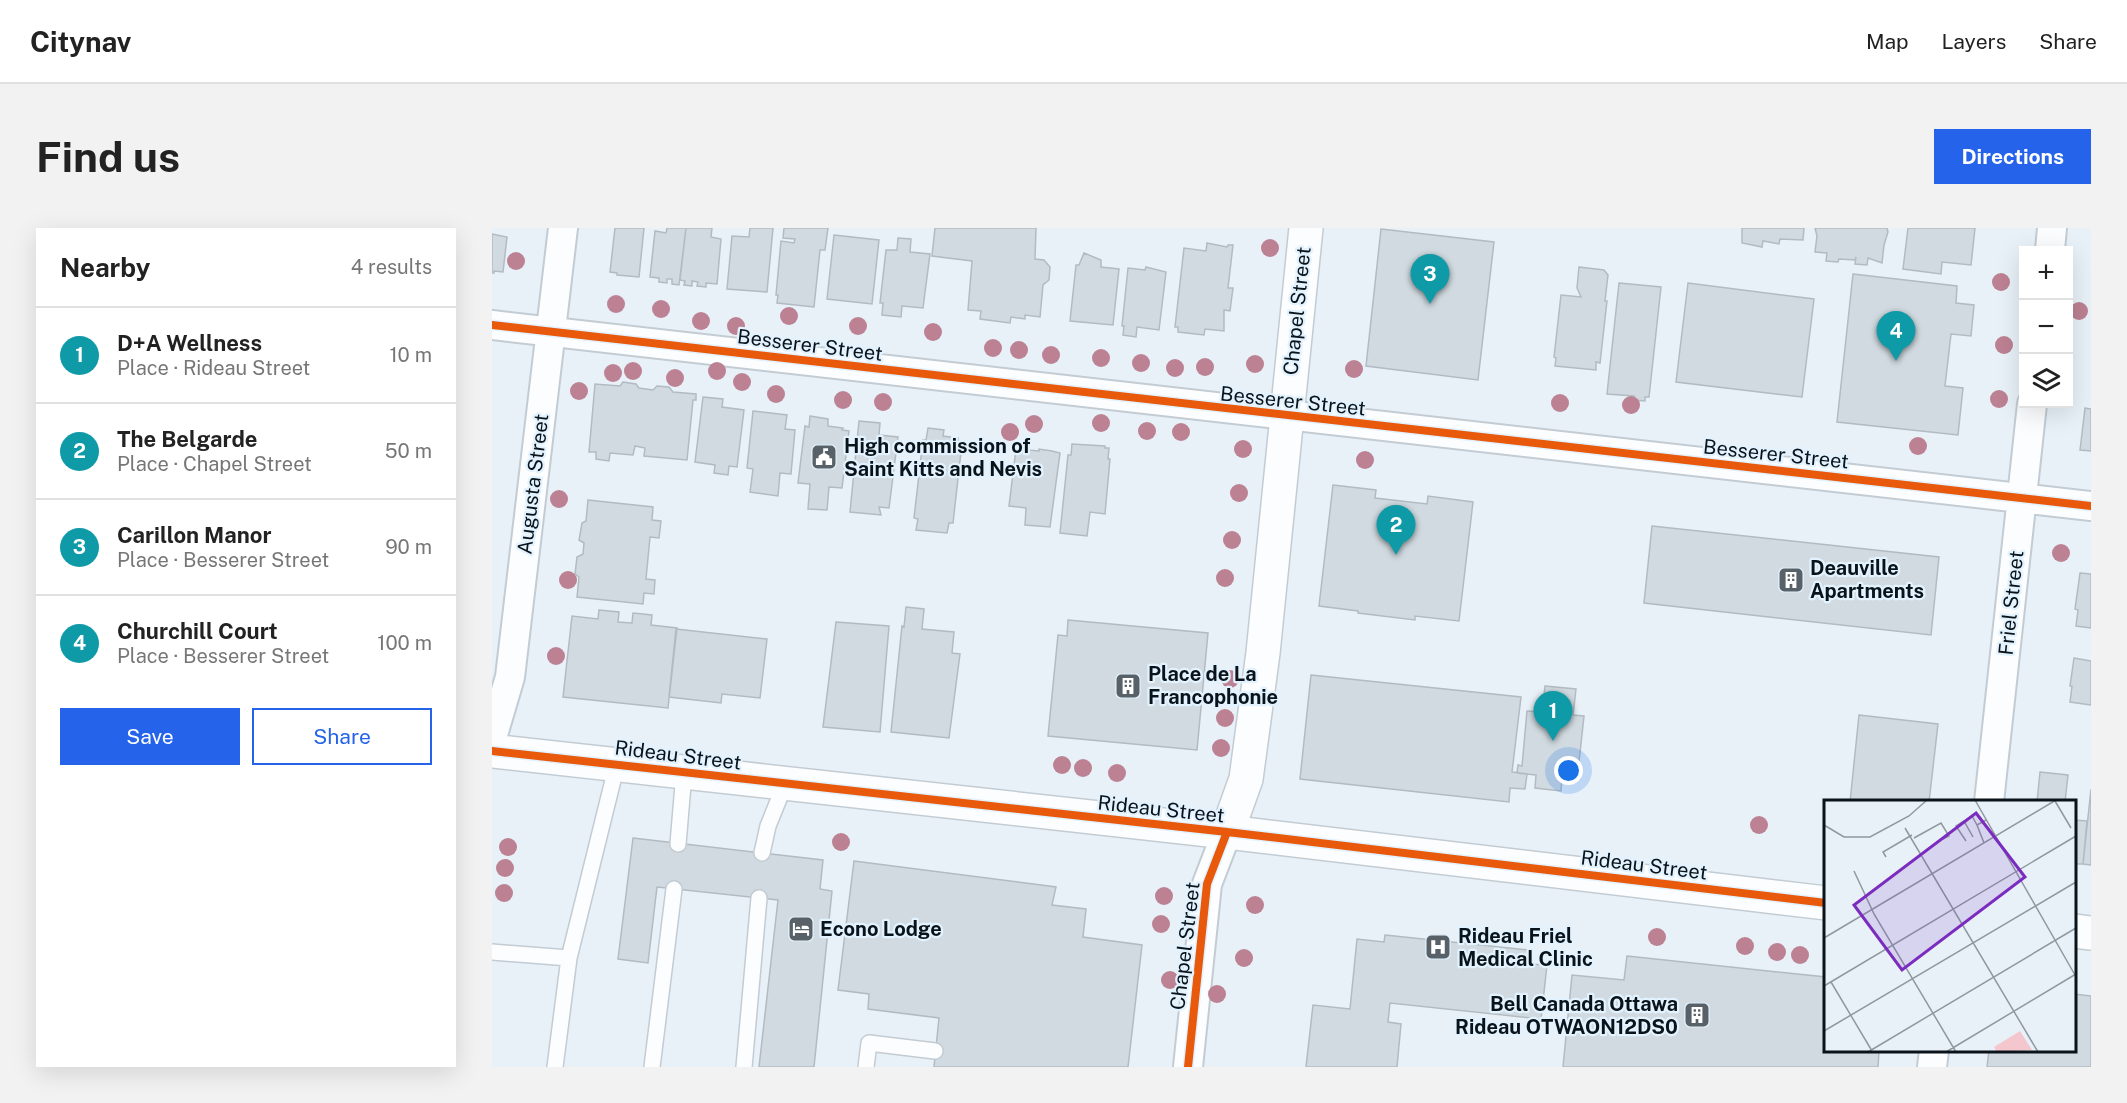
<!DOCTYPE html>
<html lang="en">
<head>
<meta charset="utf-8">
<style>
  :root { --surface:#fff; --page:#f2f2f2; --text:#222; --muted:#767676; --line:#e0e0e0; --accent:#2563eb }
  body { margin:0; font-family:"Public Sans",sans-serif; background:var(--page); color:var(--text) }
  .controls { position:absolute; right:18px; top:18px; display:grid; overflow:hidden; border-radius:0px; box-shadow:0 6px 24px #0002 }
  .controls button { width:54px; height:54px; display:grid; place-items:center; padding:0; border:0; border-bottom:2px solid var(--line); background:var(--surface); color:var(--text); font:30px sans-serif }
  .you { position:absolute; left:1077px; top:543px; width:21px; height:21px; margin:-15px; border:4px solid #fff; border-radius:50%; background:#1a73e8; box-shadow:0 0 0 9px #1a73e833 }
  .badge { display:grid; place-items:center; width:39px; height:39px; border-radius:50%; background:var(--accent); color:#fff; font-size:20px; font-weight:700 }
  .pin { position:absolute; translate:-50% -50px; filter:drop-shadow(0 2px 3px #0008) }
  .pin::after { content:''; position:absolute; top:32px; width:21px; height:18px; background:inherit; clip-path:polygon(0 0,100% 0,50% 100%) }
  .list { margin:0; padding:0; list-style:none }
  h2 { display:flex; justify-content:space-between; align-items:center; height:78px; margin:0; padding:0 24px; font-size:26px }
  h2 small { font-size:20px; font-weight:400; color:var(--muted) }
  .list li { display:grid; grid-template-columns:39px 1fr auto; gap:18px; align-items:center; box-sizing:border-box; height:96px; padding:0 24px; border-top:2px solid var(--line) }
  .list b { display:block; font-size:22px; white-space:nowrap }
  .list p { margin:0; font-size:20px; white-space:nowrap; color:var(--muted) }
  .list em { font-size:20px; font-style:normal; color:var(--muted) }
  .actions { display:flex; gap:12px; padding:18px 24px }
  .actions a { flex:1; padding:14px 0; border:2px solid var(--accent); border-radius:0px; text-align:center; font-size:21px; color:var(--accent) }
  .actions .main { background:var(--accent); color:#fff }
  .icon { flex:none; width:33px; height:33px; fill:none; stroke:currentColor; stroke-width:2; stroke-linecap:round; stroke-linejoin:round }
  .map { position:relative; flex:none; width:1599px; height:839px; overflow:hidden; border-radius:0px }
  header { display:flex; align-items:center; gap:36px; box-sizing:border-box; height:84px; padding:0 30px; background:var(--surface); border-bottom:2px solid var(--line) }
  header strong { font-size:28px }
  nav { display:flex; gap:33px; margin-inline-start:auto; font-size:21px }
  .intro { display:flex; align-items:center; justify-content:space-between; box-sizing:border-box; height:144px; padding:0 36px }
  h1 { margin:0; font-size:42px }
  .button { padding:15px 27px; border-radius:0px; background:var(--accent); color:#fff; font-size:21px; font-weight:700 }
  main { display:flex; gap:36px; padding:0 36px }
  aside { flex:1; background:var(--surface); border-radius:0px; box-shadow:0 6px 24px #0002 }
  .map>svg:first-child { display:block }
</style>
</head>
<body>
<header>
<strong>Citynav</strong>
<nav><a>Map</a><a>Layers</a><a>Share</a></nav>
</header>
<div class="intro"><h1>Find us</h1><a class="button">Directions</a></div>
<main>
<aside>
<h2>Nearby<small>4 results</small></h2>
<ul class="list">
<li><span class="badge" style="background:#0f9aa8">1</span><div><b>D+A Wellness</b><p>Place · Rideau Street</p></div><em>10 m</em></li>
<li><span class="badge" style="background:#0f9aa8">2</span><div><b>The Belgarde</b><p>Place · Chapel Street</p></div><em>50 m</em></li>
<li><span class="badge" style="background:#0f9aa8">3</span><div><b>Carillon Manor</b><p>Place · Besserer Street</p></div><em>90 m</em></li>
<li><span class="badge" style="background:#0f9aa8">4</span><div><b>Churchill Court</b><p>Place · Besserer Street</p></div><em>100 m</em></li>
</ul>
<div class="actions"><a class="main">Save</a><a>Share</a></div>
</aside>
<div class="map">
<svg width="1599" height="839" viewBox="0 0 1599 839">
  <rect width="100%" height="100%" fill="#e8f1f8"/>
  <!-- building -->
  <path fill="#d0dae0" stroke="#b2bbc2" stroke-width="1.5" d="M123,0H152L147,49L125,47V45L118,44Z
    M175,0H194L187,57L180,56V51H175V55L167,54V50L158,49L163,3L174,5Z
    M194,0H220L219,9L229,11L225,56L214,55V59L205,58L206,54L200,53V58L192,57L193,53L188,52Z
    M258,0H281L275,64L235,61L240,8L257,9Z
    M292,0H336L333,22H328L322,79L285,75L286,67H284L289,13L302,15L303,11L291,10Z
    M443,0H544L543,31L552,32L558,39L557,52L551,57L548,89L533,87V91L519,89L518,95L488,91L489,83L476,82L480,33L440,28Z
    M1250,0H1312L1311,12L1288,11L1287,16L1271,13L1270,19L1250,15Z
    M1323,0H1395L1396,4L1392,17L1390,35L1376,30L1375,37L1363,36L1364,29L1363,32L1347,31L1346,34L1334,33L1335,25L1323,24L1325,8Z
    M1416,0H1483L1479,37L1450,34L1449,46L1411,41Z
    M889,1L1002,14L986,152L874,138Z
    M0,6L15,9L11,44L2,43V45H0Z
    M342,7L387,12L380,76L335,71Z
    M406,10L419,11L418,24L438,26L431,80L410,78L409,89L390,87L391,75H388L394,22H405Z
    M715,15L735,19L736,17H741L736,60H741L738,83L732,82V103L713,101L712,107L686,104V99H683L692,20L714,23Z
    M592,25L609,32V39L627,41L621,97L578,93L584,37H587Z
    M654,39L674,44L667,102L645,99L644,109L631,107L632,98H630L636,40L653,42Z
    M1087,39L1112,42L1116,47L1113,73H1115L1108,135L1104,134V142L1063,138L1064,130L1062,129L1069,67L1089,69L1085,60Z
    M1361,46L1465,58L1464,75L1482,77L1479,108L1459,106L1453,158L1471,160L1466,207L1345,194Z
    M1127,55L1169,59L1157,169H1153V173L1142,172V168L1115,166Z
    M1196,55L1322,71L1310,169L1184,154Z
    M131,154L144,156L147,160L161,162L165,158L177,159L181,164L204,166V172H201L195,232L152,228L153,220L143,218L141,227L118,225L117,233L104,231V224H97L103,156L128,158Z
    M211,169L231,171L230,179L252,182L245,239L237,238L236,247L222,245L223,237L203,234Z
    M1593,180L1599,181V223L1588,222Z
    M261,183L295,187L293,201L303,202L299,246L288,245L286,268L258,264L261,241L255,240Z
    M318,188L336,191V198L351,200L350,202L357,203L350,260L337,259L335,282L316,281L318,256L306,255L313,198L317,199Z
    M367,193L388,195L387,207L406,209L397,280L387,279L389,287L358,284Z
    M436,200L452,202L451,208L466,210V214L470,215L461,295H457L455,305L424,302L426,291L422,290L431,212H434Z
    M580,216L613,218V220H617L616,231H618L613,286L598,284L595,308L568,305L576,227H579Z
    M524,221L547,223V221L560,223L568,225L558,299L533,297L534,280L517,278Z
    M841,257L884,262L883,270L935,276L936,268L981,274L967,393L923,388V392L866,385V383L827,378Z
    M96,272L161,279L160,292L169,293L167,310L158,309L154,351L163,352L162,366L152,365L151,376L85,369L87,349L83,346L85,329L91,326L92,315L87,312L90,295L94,293Z
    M1160,298L1447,329L1439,407L1152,375Z
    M1588,345L1599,346V400L1584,398L1586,382L1583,381Z
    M414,379L432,381L430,401L462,404L460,425L468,426L457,510L399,504L410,398L412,399Z
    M107,382L127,384L126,394L140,395L141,385L160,387L159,397L185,400L176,480L71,469L80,388L106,391Z
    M576,392L716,405L705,522L556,508L566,407L575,408Z
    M344,394L397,398L388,504L331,499Z
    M184,401L275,411L268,470L230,466L229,475L177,469Z
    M1582,430L1599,433V477L1578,474L1580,458H1578Z
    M819,447L1029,469L1020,544L1035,546L1033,561L1018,560L1017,574L808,551Z
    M1053,458L1084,461L1081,487L1092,488L1086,543H1089L1088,551L1070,549L1069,563L1043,560L1044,547L1025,545L1026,537L1030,538L1035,483L1050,484Z
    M1367,487L1446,496L1437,574H1358Z
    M1548,544L1576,547L1573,574H1545Z
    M1599,561V637L1591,636Z
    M1582,592L1595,593L1591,636H1582Z
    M141,610L331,632L328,661L340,663L322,839H267L286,672L165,659L156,735L126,731Z
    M362,633L564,659L560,677L594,681L591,709L650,717L636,839H442L447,790L376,781L377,766L346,762Z
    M893,707L1037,722L1036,736L1055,737L1049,791L898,775L896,794L909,796L905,839H814L821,777L858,781L865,711L892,714Z
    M1135,728L1334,749V822L1387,823L1386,839H1071L1080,747L1132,752Z
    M1582,766L1599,768V839H1495L1497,822H1582Z"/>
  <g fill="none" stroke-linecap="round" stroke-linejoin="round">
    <!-- service casing -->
    <g stroke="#c3ccd3" stroke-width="18">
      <path id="service" d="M186,616L192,545
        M270,625L276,598L293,556
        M0,724L77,730L63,839
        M77,730L125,536
        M160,839L182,661
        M252,839L267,670
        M374,839L377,815L443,823"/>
    </g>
    <!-- minor casing -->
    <g stroke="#c3ccd3" stroke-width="32">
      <path id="minor" d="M1558,22L1560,0
        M0,97L1599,278
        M0,510L18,449L71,0
        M1497,574L1540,176
        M696,839L715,656L735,604
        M1440,839L1442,822"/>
    </g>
    <!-- tertiary casing -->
    <g stroke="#c3ccd3" stroke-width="36">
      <path id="tertiary" d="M735,604L754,551L771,425L814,0"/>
    </g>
    <!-- primary casing -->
    <g stroke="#c3ccd3" stroke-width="36">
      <path id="primary" d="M0,523L735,604L1334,675
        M1582,703L1599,705"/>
    </g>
    <!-- service -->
    <use href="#service" stroke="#fcfdfe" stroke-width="15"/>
    <!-- minor -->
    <use href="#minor" stroke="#fcfdfe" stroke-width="28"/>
    <!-- tertiary -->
    <use href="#tertiary" stroke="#fcfdfe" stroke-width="33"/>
    <!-- primary -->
    <use href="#primary" stroke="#fcfdfe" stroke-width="33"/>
    <!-- cycleway casing -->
    <g stroke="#e2f2fe" stroke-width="11">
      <path id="cycleway" d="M0,97L1599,278
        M0,523L735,604L1334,675
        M696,839L715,656L735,604"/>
    </g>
    <!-- cycleway -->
    <use href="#cycleway" stroke="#e8590c" stroke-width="8"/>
  </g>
  <!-- trees -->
  <g fill="#bc8192">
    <circle cx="778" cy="20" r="9"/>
    <circle cx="24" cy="33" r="9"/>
    <circle cx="1509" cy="54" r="9"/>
    <circle cx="124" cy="76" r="9"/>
    <circle cx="169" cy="81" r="9"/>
    <circle cx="1587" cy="83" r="9"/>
    <circle cx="297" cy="88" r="9"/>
    <circle cx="209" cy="93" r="9"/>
    <circle cx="244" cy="98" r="9"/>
    <circle cx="366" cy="98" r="9"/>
    <circle cx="441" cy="104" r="9"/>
    <circle cx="1512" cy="117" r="9"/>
    <circle cx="501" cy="120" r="9"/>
    <circle cx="527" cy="122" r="9"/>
    <circle cx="559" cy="127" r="9"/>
    <circle cx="609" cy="130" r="9"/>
    <circle cx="649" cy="135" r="9"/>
    <circle cx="763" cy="136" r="9"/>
    <circle cx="713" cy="139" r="9"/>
    <circle cx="683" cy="140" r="9"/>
    <circle cx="862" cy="141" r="9"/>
    <circle cx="141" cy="143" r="9"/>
    <circle cx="225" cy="143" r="9"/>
    <circle cx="121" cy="145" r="9"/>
    <circle cx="183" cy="150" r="9"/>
    <circle cx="250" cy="154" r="9"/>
    <circle cx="87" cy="163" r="9"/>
    <circle cx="284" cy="166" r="9"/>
    <circle cx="1507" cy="171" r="9"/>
    <circle cx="351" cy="172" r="9"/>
    <circle cx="391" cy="174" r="9"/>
    <circle cx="1068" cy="175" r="9"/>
    <circle cx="1139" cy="177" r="9"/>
    <circle cx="609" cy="195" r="9"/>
    <circle cx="542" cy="196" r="9"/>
    <circle cx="655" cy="203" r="9"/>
    <circle cx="518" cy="204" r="9"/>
    <circle cx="689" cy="204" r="9"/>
    <circle cx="1426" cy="218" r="9"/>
    <circle cx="751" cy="221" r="9"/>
    <circle cx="873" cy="232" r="9"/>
    <circle cx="747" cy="265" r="9"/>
    <circle cx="67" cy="271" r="9"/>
    <circle cx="740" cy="312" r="9"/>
    <circle cx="1569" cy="325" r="9"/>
    <circle cx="733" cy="350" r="9"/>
    <circle cx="76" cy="352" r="9"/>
    <circle cx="64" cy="428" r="9"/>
    <circle cx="738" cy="451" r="9"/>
    <circle cx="733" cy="490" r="9"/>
    <circle cx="729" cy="520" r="9"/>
    <circle cx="570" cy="537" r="9"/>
    <circle cx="591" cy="540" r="9"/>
    <circle cx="625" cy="545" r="9"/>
    <circle cx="1267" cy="597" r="9"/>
    <circle cx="349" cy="614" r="9"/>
    <circle cx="16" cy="619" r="9"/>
    <circle cx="13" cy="640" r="9"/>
    <circle cx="12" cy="665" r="9"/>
    <circle cx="672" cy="668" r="9"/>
    <circle cx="763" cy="677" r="9"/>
    <circle cx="669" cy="696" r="9"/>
    <circle cx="1165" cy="709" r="9"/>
    <circle cx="1253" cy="718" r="9"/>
    <circle cx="1285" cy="724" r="9"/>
    <circle cx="1308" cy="727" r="9"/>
    <circle cx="752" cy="730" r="9"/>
    <circle cx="678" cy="752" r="9"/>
    <circle cx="725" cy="766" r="9"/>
  </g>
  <!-- icons -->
  <defs>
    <g id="civic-square" transform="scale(1.35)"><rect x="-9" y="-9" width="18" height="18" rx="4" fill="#576167" stroke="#e2f2fe"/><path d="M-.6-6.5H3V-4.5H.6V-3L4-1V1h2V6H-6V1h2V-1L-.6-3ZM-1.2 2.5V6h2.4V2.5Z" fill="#fff"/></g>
    <g id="building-square" transform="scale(1.35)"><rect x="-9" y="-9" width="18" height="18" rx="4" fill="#576167" stroke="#e2f2fe"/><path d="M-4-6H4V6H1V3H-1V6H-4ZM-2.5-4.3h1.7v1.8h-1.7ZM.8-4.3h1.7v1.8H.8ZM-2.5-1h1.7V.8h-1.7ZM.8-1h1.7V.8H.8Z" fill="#fff"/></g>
    <g id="hotel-square" transform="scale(1.35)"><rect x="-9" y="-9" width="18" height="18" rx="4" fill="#576167" stroke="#e2f2fe"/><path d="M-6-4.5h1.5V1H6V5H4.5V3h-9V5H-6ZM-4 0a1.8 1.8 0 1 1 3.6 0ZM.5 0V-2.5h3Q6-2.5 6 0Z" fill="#fff"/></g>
    <g id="hospital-square" transform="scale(1.35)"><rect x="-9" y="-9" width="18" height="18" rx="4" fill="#576167" stroke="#e2f2fe"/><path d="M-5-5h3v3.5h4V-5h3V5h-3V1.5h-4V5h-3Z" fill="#fff"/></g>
  </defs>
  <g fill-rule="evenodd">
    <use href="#civic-square" x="332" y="229"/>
    <use href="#building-square" x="1299" y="352"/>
    <use href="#building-square" x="636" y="458"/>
    <use href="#hotel-square" x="309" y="701"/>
    <use href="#hospital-square" x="946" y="719"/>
    <use href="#building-square" x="1205" y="787"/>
  </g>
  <g text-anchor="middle" stroke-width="4.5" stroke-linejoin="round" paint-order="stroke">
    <!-- street labels -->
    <g font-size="20" fill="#091319" stroke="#e2f2fe">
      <text transform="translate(805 83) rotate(-84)" y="7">Chapel Street</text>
      <text transform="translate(318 117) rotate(7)" y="7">Besserer Street</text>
      <text transform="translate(801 173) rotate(6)" y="7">Besserer Street</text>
      <text transform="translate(1284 226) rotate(6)" y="7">Besserer Street</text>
      <text transform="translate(41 256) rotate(-83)" y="7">Augusta Street</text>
      <text transform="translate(1519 375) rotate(-84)" y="7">Friel Street</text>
      <text transform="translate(186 527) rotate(7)" y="7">Rideau Street</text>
      <text transform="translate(669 581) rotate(6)" y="7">Rideau Street</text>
      <text transform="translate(1152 637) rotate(7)" y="7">Rideau Street</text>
      <text transform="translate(693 718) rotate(-83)" y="7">Chapel Street</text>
    </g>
    <!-- poi labels -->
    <g font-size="20" font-weight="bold" fill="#091319" stroke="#e2f2fe" text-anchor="start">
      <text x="352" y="225">High commission of<tspan x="352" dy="23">Saint Kitts and Nevis</tspan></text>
      <text x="1318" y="347">Deauville<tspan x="1318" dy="23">Apartments</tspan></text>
      <text x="656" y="453">Place de La<tspan x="656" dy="23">Francophonie</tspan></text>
      <text x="328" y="708">Econo Lodge</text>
      <text x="966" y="715">Rideau Friel<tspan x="966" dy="23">Medical Clinic</tspan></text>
      <text x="1186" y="783" text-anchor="end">Bell Canada Ottawa<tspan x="1186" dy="23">Rideau OTWAON12DS0</tspan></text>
    </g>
  </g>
  <!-- overview -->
  <g transform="translate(1332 572)">
    <rect width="252" height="252" fill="#e8f1f8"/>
    <path d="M196,231L208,250L173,252L170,247Z" fill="#f4c6ce"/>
    <path fill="none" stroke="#8f989f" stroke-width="1.5" d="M151,0L251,175M231,1L247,28M140,21L132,26L142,41M0,25L20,37H46L85,16L103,0M153,25L160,43M81,28L214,252M149,37L140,21L148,16L153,25L162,20M90,38L117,23L125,36L119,39M62,57L59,52L88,35M30,71L50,114L132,252M0,138L232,0M7,182L48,251M0,186L252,36M0,231L252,82M44,252L252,128M122,252L252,174"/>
    <path fill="#7b2cbf" fill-opacity="0.15" stroke="#7b2cbf" stroke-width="3" d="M152,13L201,77L78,170L30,105Z"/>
    <rect width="252" height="252" fill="none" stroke="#091319" stroke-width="3"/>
  </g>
</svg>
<div class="controls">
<button>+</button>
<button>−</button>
<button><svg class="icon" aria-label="layers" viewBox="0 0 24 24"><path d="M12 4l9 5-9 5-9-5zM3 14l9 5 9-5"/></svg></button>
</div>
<div class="you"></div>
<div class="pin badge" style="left:1061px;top:513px;background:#0f9aa8">1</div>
<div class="pin badge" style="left:904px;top:327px;background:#0f9aa8">2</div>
<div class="pin badge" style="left:938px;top:76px;background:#0f9aa8">3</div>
<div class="pin badge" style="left:1404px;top:133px;background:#0f9aa8">4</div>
</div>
</main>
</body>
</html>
